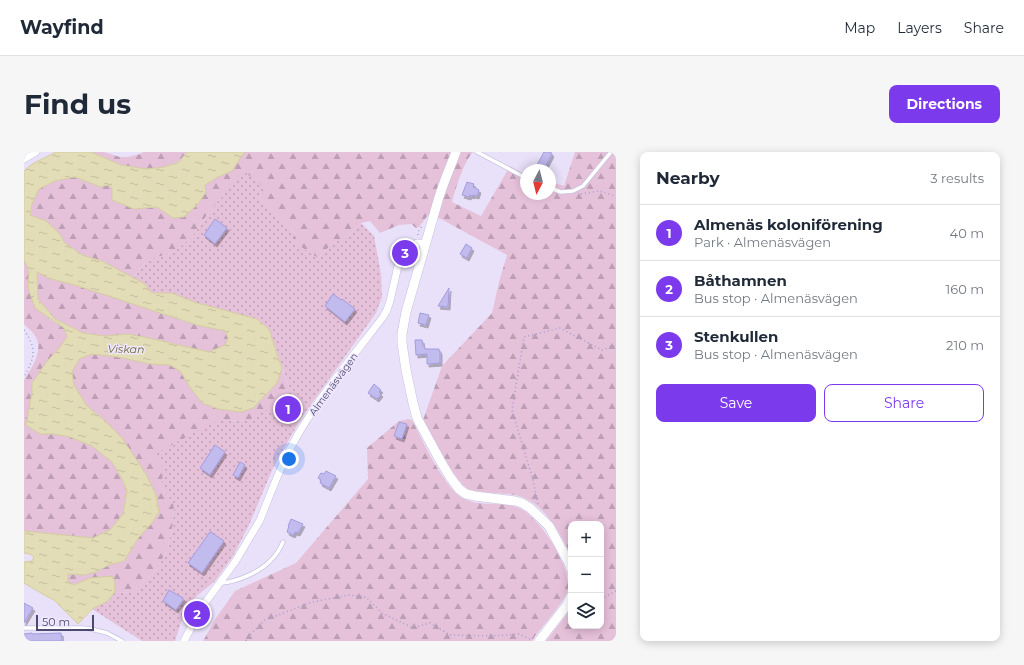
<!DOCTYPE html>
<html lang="en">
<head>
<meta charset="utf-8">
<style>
  :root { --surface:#fff; --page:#f6f6f7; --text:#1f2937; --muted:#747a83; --line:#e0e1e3; --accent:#7c3aed }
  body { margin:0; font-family:Montserrat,sans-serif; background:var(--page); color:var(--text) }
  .controls { position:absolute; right:12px; bottom:12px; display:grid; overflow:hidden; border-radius:8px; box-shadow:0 2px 10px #0003 }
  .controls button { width:36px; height:36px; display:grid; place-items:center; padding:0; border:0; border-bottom:1px solid var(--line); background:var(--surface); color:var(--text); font:20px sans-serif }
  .compass { position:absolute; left:496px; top:12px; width:36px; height:36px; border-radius:50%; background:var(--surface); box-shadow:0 2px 10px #0003; rotate:187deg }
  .scale { position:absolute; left:12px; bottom:10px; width:58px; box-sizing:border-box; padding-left:4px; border:2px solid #4d4a6f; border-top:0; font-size:11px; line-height:14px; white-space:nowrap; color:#4d4a6f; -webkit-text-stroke:3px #eee7fe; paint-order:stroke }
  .you { position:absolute; left:265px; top:307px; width:14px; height:14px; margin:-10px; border:3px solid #fff; border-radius:50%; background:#1a73e8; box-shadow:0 0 0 6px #1a73e833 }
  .badge { display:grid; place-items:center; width:26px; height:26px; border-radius:50%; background:var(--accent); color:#fff; font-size:13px; font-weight:700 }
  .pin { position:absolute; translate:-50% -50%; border:2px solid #fff; box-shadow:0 1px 4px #0006 }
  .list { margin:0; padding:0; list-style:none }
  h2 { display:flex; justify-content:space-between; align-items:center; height:52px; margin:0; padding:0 16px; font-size:17px }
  h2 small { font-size:13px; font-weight:400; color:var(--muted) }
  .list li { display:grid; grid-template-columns:26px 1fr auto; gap:12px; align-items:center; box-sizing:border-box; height:56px; padding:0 16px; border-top:1px solid var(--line) }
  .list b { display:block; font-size:15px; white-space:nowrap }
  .list p { margin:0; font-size:13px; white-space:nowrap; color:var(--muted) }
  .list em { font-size:13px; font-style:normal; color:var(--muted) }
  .actions { display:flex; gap:8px; padding:12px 16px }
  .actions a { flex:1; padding:9px 0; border:1px solid var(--accent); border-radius:8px; text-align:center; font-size:14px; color:var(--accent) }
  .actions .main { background:var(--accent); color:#fff }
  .icon { flex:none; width:22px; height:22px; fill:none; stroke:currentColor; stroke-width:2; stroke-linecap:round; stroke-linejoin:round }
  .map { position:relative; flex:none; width:592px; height:489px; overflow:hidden; border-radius:8px }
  header { display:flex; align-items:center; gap:24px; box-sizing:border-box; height:56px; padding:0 20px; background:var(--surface); border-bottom:1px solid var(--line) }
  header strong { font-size:19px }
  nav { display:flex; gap:22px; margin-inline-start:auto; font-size:14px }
  .intro { display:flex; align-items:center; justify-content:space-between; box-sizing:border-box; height:96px; padding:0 24px }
  h1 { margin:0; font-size:28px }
  .button { padding:10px 18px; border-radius:8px; background:var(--accent); color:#fff; font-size:14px; font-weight:700 }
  main { display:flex; gap:24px; padding:0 24px }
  aside { flex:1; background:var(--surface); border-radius:8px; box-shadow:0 2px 10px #0003 }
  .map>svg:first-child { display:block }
</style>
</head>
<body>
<header>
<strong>Wayfind</strong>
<nav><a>Map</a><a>Layers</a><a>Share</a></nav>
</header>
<div class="intro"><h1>Find us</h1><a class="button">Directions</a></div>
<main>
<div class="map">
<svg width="592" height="489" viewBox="0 0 592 489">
  <defs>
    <pattern id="forest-firs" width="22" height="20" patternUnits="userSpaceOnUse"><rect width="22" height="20" fill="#e6c1da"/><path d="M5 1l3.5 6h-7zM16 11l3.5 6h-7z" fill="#bd9fb5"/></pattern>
    <pattern id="garden-dots" width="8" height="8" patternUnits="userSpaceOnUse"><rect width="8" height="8" fill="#e6c1da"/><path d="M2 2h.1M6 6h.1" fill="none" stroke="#bd9fb5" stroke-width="1.8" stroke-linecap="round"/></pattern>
    <pattern id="water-ripples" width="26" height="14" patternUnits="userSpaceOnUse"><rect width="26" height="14" fill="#e2dcb7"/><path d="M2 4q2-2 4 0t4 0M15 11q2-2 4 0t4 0" fill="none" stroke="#c4bea0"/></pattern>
    <filter id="shadow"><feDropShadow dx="2" dy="3" stdDeviation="0" flood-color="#0004"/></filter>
  </defs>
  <rect width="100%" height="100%" fill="#e9e1fa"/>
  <!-- forest -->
  <path fill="url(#forest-firs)" d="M67,0H80L96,5H104L116,2L119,0H163L155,9L140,15L122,17L97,13Z
    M222,0H449C439,11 432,36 428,50L457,64L486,14L502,23V42H526V30L540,34L551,0H592V489H522L547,457V474H577V372H547V402C532,376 518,345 484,342C473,341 453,341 444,337C432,331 407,282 399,268L418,214L468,161L475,130L483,103L417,67L404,63L395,75L392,76L387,72L375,73L356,81L346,69L337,71L325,83L308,92L294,106L267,89L271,81L235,46L201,41L183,63L168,85L150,100L131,106L121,111L109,126L78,109L58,103L41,91L35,81L22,69L6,63L8,52L15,37L31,29L51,25L77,35L84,33L88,36L110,57L133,55L149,66L174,52L182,40L181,33L194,25L208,19L219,2Z
    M0,108L5,119L4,136L24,166L41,176L43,185L33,199L23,209L8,231V240L5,256L16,282H29L46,285L68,294L88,310L98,327L103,339L99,362L86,378L69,386L0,379V228C8,215 22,196 9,181C7,178 3,176 0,172Z
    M13,119L24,126L54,134L173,173L201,179L204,186L201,193L185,200L129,187L104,182L81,184L59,181L31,167L14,147Z
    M68,202L94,205L126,212L146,213L157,220L165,234L229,256L253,231L258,216L265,235L257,250L241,264L223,269L201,268L132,306L140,314L138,336L150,352L149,371L144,396L133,417L109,440L90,441L91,430L66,426L50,433L44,429V422L60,423L72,420L85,413L100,409L115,385L128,371L135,360L132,343L122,322L98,286L80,268L63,254L50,233L48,220L55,207Z
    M384,267L388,268C399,289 409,312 424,332C427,336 430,340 434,343C452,357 476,348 495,356C516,365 547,414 544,437C542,448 519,474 511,484L508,489H179L192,466L211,439L272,411L344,327L343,296L375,269Z"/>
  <!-- garden -->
  <path fill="url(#garden-dots)" d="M221,20L242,37L235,46L271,81L268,89L294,106L308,92L325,83L337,71L350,84L357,122L358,145L352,161L278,265L260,296L249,316L225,373L209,404L191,429L163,452L151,489H118L68,457L84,449L90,441L109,440L133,417L144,396L149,371L150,352L138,336L139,314L132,306L133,301L188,271L201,268L223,269L257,250L265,235L245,177L233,167L170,150L148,141H128L121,132L109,126L121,111L131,106L150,100L168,85L183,63L201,41Z"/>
  <!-- water -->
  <path fill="url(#water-ripples)" stroke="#d3cd9e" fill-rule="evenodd" d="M32,0H67L97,13L122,17L140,15L155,10L163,0H222L219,2L208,19L194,25L181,33L182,40L174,52L160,65L149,66L133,55L110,57L88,48V36L84,33L77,35L51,25L31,29L15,37L8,52L6,63L22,69L35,81L41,91L58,103L78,109L121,132L128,141H148L170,150L233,167L245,177L252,199L258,216L253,231L229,256L217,260L194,257L178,251L165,234L157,220L146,213L126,212L94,205L68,202L55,207L48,220L50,233L63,254L80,268L98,286L122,322L132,343L135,360L128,371L115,385L100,409L85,413L72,420L60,423L44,422V429L50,433L66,426L88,424L91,430L90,441L84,449L68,457L54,472L30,448L22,444L0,431V410L8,409L10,405L6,402L0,401V379L69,386L86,378L99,362L103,339L98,327L88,310L68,294L46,285L29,282H16L2,273L8,240V231L23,209L33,199L43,185L40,176L11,156L4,136L5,119L0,108V19L8,12ZM13,120L24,126L54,134L173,173L201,179L204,186L201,193L185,200L129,187L104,182L81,184L59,181L31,167L14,147Z"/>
  <!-- building -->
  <path fill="#c1bbee" stroke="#a39cdf" filter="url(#shadow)" d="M520,0H527V2H528L520,17L513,13Z
    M443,30L450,32L449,35L455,38L453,44L449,43L448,44L446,43L445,45L438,43Z
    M191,67L203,76L191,92L180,83Z
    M442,92L448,96L443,106L436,102Z
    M425,136L424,155L414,154Z
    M309,142L317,148L318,147L331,157L321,170L301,154Z
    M396,161L405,163L402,173L394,171Z
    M391,188H398L399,194H400L401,197H415V199H416V211L403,212V202L392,203Z
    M350,232L357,238L355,240L357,242L353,247L344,241Z
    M375,270L383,272L378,287L370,284Z
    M191,293L201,300L186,323L176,316Z
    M216,310L221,313L214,326L209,323Z
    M302,319L312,324L305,336L296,331L297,328L294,326L297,321L300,322Z
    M267,367L279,372L274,381L271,380L269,383L263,380L265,374H264Z
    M186,380H187L200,389L178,421L164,411Z
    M145,438L159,446V448L152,458L139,449Z
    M0,451L9,456L0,471Z
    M8,481V482L37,481L38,489H0V482Z"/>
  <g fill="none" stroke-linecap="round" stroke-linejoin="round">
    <!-- service casing -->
    <g stroke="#c6c1e0" stroke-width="5">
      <path id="service" d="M453,0L502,26
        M526,36L537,40L549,39L559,34L587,0
        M197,431C213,430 236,420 247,408C252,403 256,397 259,390
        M0,476H58L67,477L83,481L98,489"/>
    </g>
    <!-- minor casing -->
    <g stroke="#c6c1e0" stroke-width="8">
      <path id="minor" d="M0,7L12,0
        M160,489L178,455L211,410L236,368C246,343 255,318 267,295C292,248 327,207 359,165L363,158L366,149L374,114L381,101L388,94L393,91L402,92"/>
    </g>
    <!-- tertiary casing -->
    <g stroke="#c6c1e0" stroke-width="10">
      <path id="tertiary" d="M432,0L421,28L415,45L382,160L378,182V191L382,218L389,251L393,266L417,310L426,325L435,337L442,342L451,344L491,349L498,351L506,356L525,374L545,411L547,417
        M515,489L543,453L547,444"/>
    </g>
    <!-- path -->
    <path stroke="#a49ed2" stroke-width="1.5" stroke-dasharray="1 3" stroke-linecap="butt" d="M557,42L575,39L592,44
      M394,83V80L398,74
      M0,178C13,197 11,205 0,225
      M514,352L509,328L488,258L500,185L536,176L578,198L592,193
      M577,447L592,439
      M222,489L223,486L241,468L288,450L325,443L342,445L358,461L389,476L406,471L426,483L469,484L495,482L508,488"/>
    <!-- service -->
    <use href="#service" stroke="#fff" stroke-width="3.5"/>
    <!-- minor -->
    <use href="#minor" stroke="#fff" stroke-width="7"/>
    <!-- tertiary -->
    <use href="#tertiary" stroke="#fff" stroke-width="9"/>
  </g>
  <g text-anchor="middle" stroke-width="3" stroke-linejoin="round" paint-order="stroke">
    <!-- street labels -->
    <g font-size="10" fill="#4d4a6f" stroke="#eee7fe">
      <text transform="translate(309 232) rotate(-54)" y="4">Almenäsvägen</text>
    </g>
    <!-- water labels -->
    <g font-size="11" font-style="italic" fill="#6e683c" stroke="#eee7fe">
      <text transform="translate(102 197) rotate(1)" y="4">Viskan</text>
    </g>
  </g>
</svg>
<div class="controls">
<button>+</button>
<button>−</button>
<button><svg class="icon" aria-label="layers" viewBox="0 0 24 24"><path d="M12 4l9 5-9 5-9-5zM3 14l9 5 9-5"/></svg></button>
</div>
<svg class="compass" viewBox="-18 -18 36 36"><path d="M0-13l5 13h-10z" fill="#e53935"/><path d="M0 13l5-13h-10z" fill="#747a83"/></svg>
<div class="scale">50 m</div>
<div class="you"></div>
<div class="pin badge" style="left:264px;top:257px">1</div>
<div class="pin badge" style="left:173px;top:462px">2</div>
<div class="pin badge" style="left:381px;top:101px">3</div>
</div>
<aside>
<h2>Nearby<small>3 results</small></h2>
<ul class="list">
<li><span class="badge">1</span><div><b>Almenäs koloniförening</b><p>Park · Almenäsvägen</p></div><em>40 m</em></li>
<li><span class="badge">2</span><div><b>Båthamnen</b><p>Bus stop · Almenäsvägen</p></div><em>160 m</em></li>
<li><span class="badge">3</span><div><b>Stenkullen</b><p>Bus stop · Almenäsvägen</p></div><em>210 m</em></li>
</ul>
<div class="actions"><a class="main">Save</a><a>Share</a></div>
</aside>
</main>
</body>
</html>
